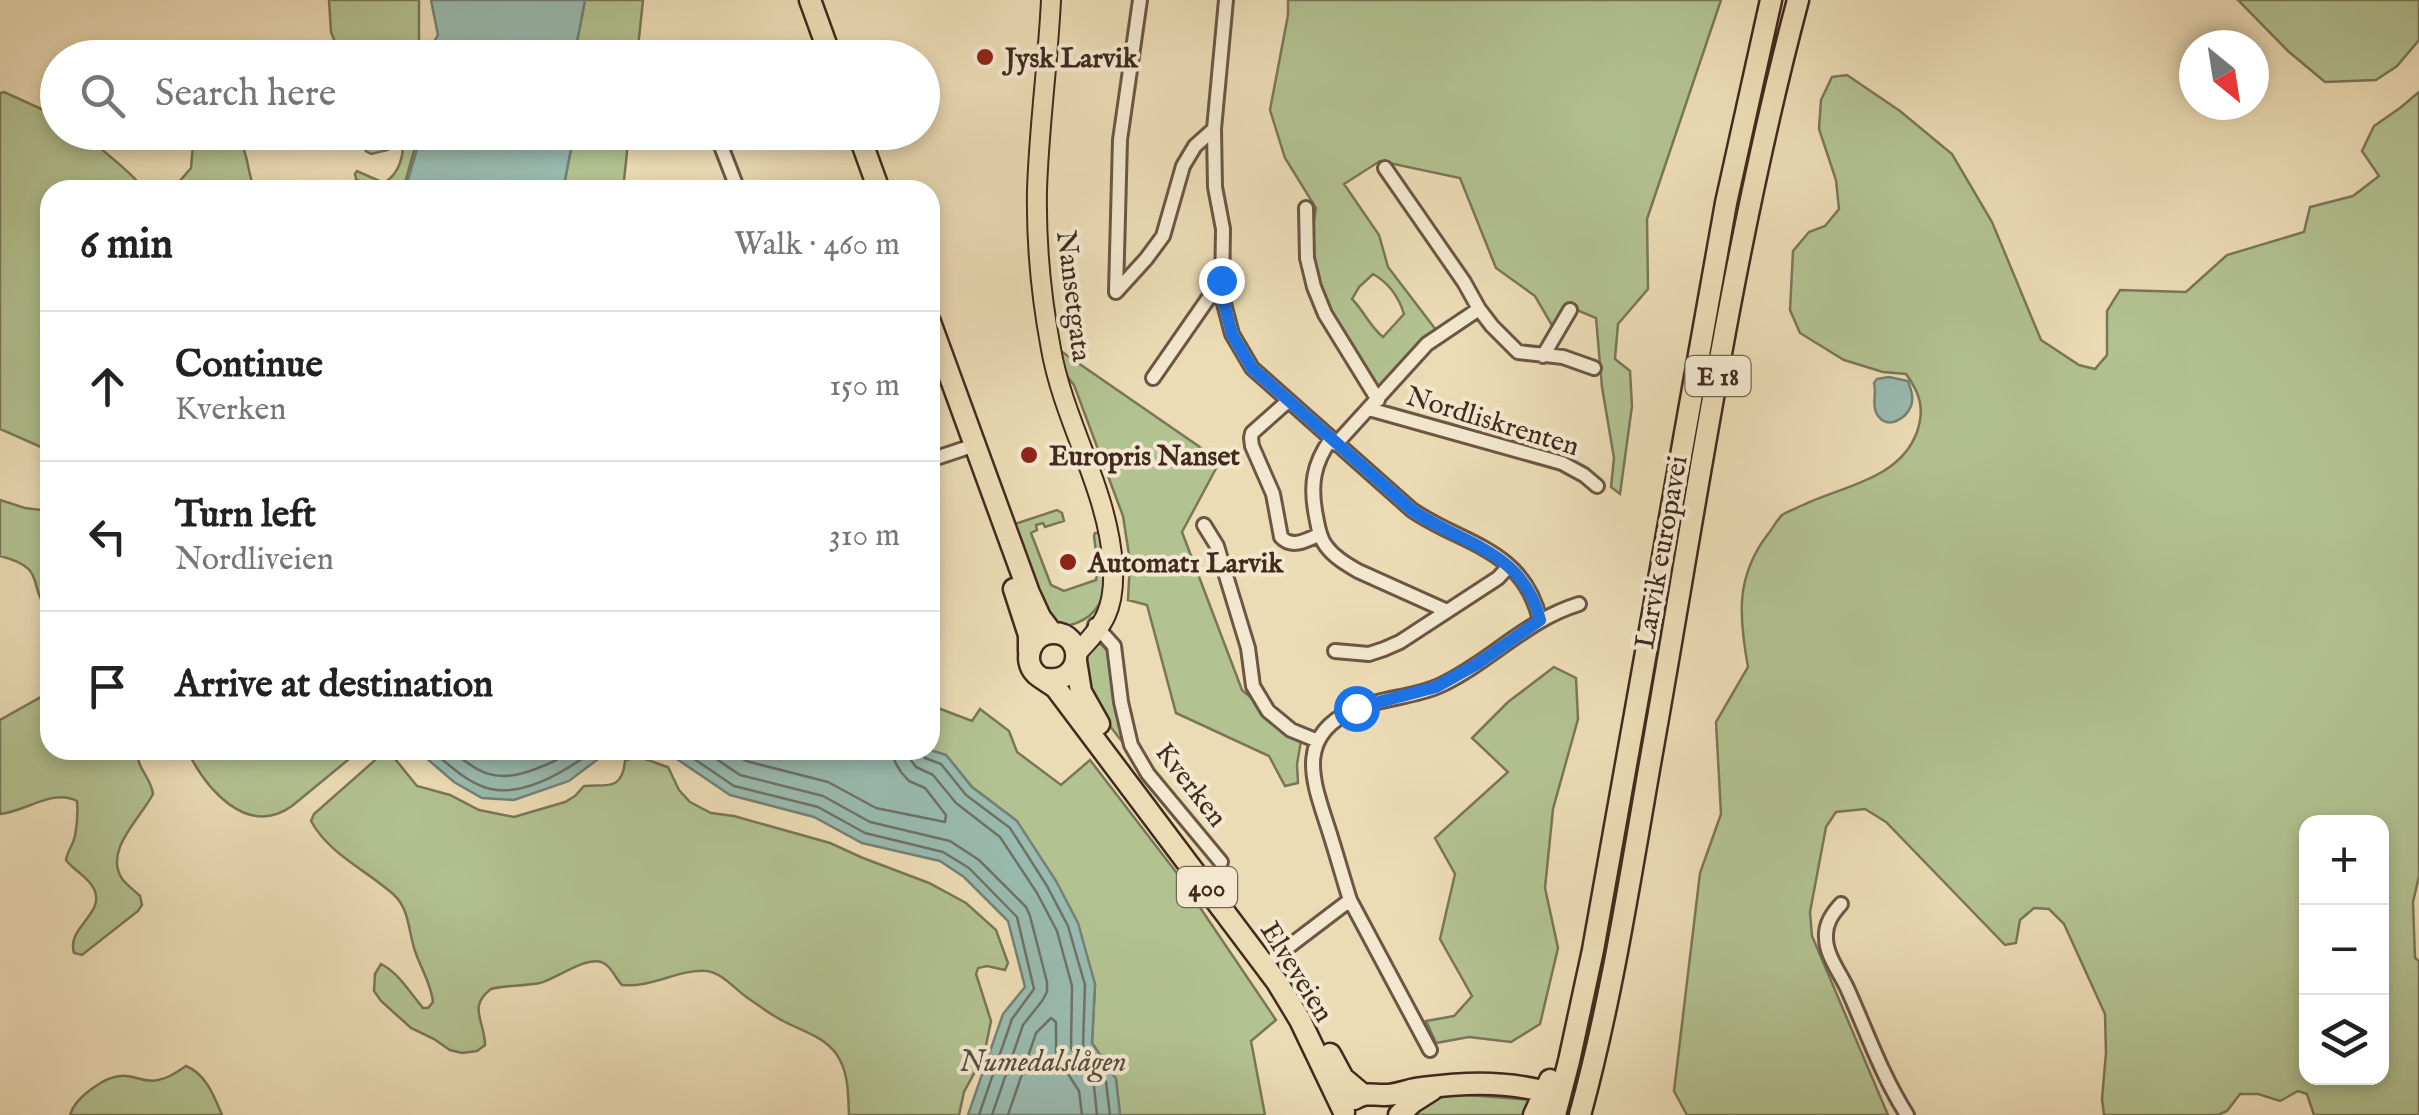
<!DOCTYPE html>
<html lang="en">
<head>
<meta charset="utf-8">
<style>
  :root { --surface:#fff; --page:#f6f6f6; --text:#222; --muted:#767676; --line:#e0e0e0 }
  body { margin:0; font-family:"IM FELL English",serif; background:var(--page); color:var(--text) }
  .controls { position:absolute; right:30px; bottom:30px; display:grid; overflow:hidden; border-radius:20px; box-shadow:0 5px 15px #0003 }
  .controls button { width:90px; height:90px; display:grid; place-items:center; padding:0; border:0; border-bottom:2px solid var(--line); background:var(--surface); color:var(--text); font:50px sans-serif }
  .compass { position:absolute; left:2179px; top:30px; width:90px; height:90px; border-radius:50%; background:var(--surface); box-shadow:0 5px 15px #0003; rotate:150deg }
  .stop { position:absolute; width:30px; height:30px; margin:-22px; border:8px solid #1a73e8; border-radius:50%; background:#fff }
  .stop.end { background:#1a73e8; border-color:#fff; box-shadow:0 2px 10px #0008 }
  .list { margin:0; padding:0; list-style:none }
  h2 { display:flex; justify-content:space-between; align-items:center; height:130px; margin:0; padding:0 40px; font-size:42px }
  h2 small { font-size:32px; font-weight:400; color:var(--muted) }
  .list li { display:grid; grid-template-columns:65px 1fr auto; gap:30px; align-items:center; box-sizing:border-box; height:150px; padding:0 40px; border-top:2px solid var(--line) }
  .list b { display:block; font-size:38px; white-space:nowrap }
  .list p { margin:0; font-size:32px; white-space:nowrap; color:var(--muted) }
  .list em { font-size:32px; font-style:normal; color:var(--muted) }
  .icon { flex:none; width:55px; height:55px; fill:none; stroke:currentColor; stroke-width:2; stroke-linecap:round; stroke-linejoin:round }
  .map { position:relative; flex:none; width:2419px; height:1115px; overflow:hidden }
  .search { position:absolute; background:var(--surface); box-shadow:0 5px 15px #0003; left:40px; top:40px; width:900px; height:110px; display:flex; align-items:center; gap:25px; box-sizing:border-box; padding:0 35px; border-radius:55px; color:var(--muted); font-size:38px }
  .panel { position:absolute; background:var(--surface); box-shadow:0 5px 15px #0003; left:40px; top:180px; width:900px; height:580px; border-radius:30px }
  .map>svg:first-child { display:block }
</style>
</head>
<body>
<div class="map">
<svg width="2419" height="1115" viewBox="0 0 2419 1115">
  <rect width="100%" height="100%" fill="#ecdcb5"/>
  <filter id="stains"><feTurbulence type="fractalNoise" baseFrequency=".002" numOctaves="4"/><feColorMatrix values="0 0 0 0 .2 0 0 0 0 .09 0 0 0 0 .02 0 0 0 .5 -.17"/></filter>
  <radialGradient id="worn" r=".72"><stop offset=".6" stop-color="#630" stop-opacity="0"/><stop offset="1" stop-color="#630" stop-opacity=".3"/></radialGradient>
  <!-- green -->
  <path fill="#b3c291" stroke="#7a7658" stroke-width="2.5" fill-rule="evenodd" d="M329,0H419V57H341L331,32Z
    M585,0H643L637,57L574,58Z
    M1288,0H1721L1647,219L1648,289L1618,324L1615,359L1630,371L1632,406L1620,494L1611,487L1614,458L1602,387L1596,318L1570,307L1553,327L1535,296L1496,268L1460,178L1380,161L1344,184L1379,235L1388,267L1436,330L1377,394L1318,295L1309,254L1316,208L1285,158L1270,110L1288,15ZM1373,274C1389,283 1399,298 1404,314L1383,337C1370,327 1364,311 1352,299L1359,287Z
    M2238,0H2419V40L2397,66L2376,80L2325,82L2288,51Z
    M1847,75L1900,111L1952,154L1992,222L2041,340L2079,365L2095,369L2107,355V311L2120,290L2186,292L2227,255L2304,232L2310,207L2353,196L2379,176L2362,151L2374,126L2400,108L2419,92V876L2413,902L2415,958L2419,961V1115H2314L2307,1094L2298,1091L2280,1101L2258,1094H2240L2227,1111L2218,1115H2104L2102,1099L2106,1053L2105,1014L2064,924L2049,909L2034,908L2020,920L2016,943L2005,945L1886,822L1865,809L1836,812L1826,827L1810,912L1812,936L1888,1115H1687L1674,1091L1700,873L1721,814L1716,722L1748,667C1739,617 1735,577 1768,534C1773,528 1777,520 1782,515C1788,511 1797,508 1803,505C1843,486 1900,479 1917,432C1925,409 1920,393 1906,374L1883,372L1844,360L1800,333L1790,310L1793,251L1809,232L1825,226L1839,209L1836,180L1819,129L1821,100L1832,77ZM2306,822H2382V1078H2306Z
    M4,92L57,116L58,132L84,133C102,152 129,169 144,189L50,190V451L0,429V93Z
    M194,133H232C251,151 245,168 255,190H172L191,168Z
    M357,133H419L403,190H376L356,179L355,174L357,171L384,183C399,174 405,155 402,139L398,138L388,150L371,154L366,151Z
    M574,133H629L623,190H563Z
    M1055,347L1220,461L1182,532L1242,690L1301,741L1297,764L1298,783L1285,786L1269,756L1176,713L1147,605L1128,600L1130,561L1123,516L1074,385L1060,367Z
    M981,434L1015,524L1057,510L1062,513L1064,521L1045,527L1043,523L1036,525L1037,530L1031,533L1051,585L1064,591L1096,580L1098,568L1094,536L1095,533H1100C1109,574 1114,619 1061,627L1050,620Z
    M0,500L25,508L50,511V612C25,585 50,569 0,556Z
    M1101,644L1110,654L1114,698L1125,745C1105,721 1069,677 1093,645Z
    M1554,667L1576,678L1578,719L1553,809L1545,888L1558,948L1540,1024L1511,1042L1469,1037L1436,1043L1426,1021L1454,1016L1472,996L1440,939L1455,874L1435,838L1508,772L1472,738L1508,702Z
    M50,692V750H138C135,767 151,777 153,794C141,818 102,851 123,880C128,886 135,891 140,896L142,905L138,911L82,955L74,953C66,927 106,914 94,889C88,876 74,871 66,860C67,852 73,845 75,836C77,825 78,812 77,801C53,788 25,812 0,814V720Z
    M930,705L972,721L980,709L1009,731L1017,752L1061,785L1090,760L1176,872L1276,1020L1251,1041L1265,1115H1120L1116,1079L1092,1043L1095,984L1017,821L972,787L946,755L930,750Z
    M187,750H360L292,806C247,838 206,789 187,750Z
    M382,754H391L417,786L450,795L479,810L514,817L565,802L575,796L584,786C606,784 622,792 625,761C638,753 654,763 668,767L679,790L690,802L711,813L734,816L830,843L863,858L929,883L966,903L996,930L1008,963L1005,970L987,966L978,968L976,974L991,1021L984,1055L964,1092L959,1115H849C848,1094 849,1073 837,1055C825,1037 803,1031 785,1022C771,1015 758,1005 745,996C734,988 721,972 706,971C678,969 652,988 622,985C615,978 611,965 601,962C584,957 556,979 540,983C524,986 507,985 491,989C467,1007 485,1021 485,1045L477,1051L462,1053L450,1050L434,1039L411,1028L381,1001L374,991L375,974L381,964C399,973 410,993 423,1008H428L433,1002C431,983 421,969 415,951C408,931 410,909 393,894C366,870 329,854 311,821L314,814Z
    M186,1066C206,1074 214,1096 222,1115H70C75,1097 107,1074 126,1076C138,1077 146,1083 158,1080C169,1078 177,1072 186,1066Z
    M1455,1094L1534,1100L1527,1115H1413L1430,1100Z"/>
  <!-- water -->
  <path fill="#99bbb0" stroke="#768176" stroke-width="2.5" d="M431,0H585L574,57H425L438,35Z
    M422,132L574,133L563,190H405Z
    M1889,377L1908,381C1911,390 1914,397 1911,406C1906,418 1889,430 1878,416C1871,407 1877,393 1874,383L1877,379Z
    M417,750H610L569,781L514,800L482,798L454,782Z
    M658,750H930L946,755L972,787L1017,821L1056,881L1078,923L1095,984L1092,1043L1116,1079L1120,1115H968L1003,1014L1025,987L1008,921L964,877L940,861L862,843L814,817L730,795L668,753Z"/>
  <g fill="none" stroke-linecap="round" stroke-linejoin="round">
    <!-- shore -->
    <path stroke="#6e7267" stroke-width="2.5" d="M431,750C447,763 464,780 484,787C520,800 566,771 594,750
      M451,750C478,773 495,783 530,771C546,765 559,760 573,750
      M681,750L734,786L818,807L865,833L943,852L969,868L1017,917L1034,989L1012,1019L979,1115
      M703,750L740,775L823,796L870,822L950,841L979,860L1026,907L1030,916L1047,982V992L1042,1001L1023,1025L992,1115
      M730,750L746,761L828,782L876,808L945,822L946,815L925,788L909,781L901,772L895,762L893,750
      M908,750L910,759L916,767L933,775L956,803L1000,837L1037,893L1057,931L1072,986L1071,1048L1094,1086L1097,1115
      M920,750L925,758L941,764L966,795L1010,828L1047,886L1068,926L1085,985L1083,1046L1106,1082L1110,1115
      M1008,1115L1036,1033L1051,1018L1056,1022V1052L1061,1063L1079,1091L1082,1115"/>
    <!-- minor casing -->
    <g stroke="#6c5644" stroke-width="18">
      <path id="minor" d="M1214,129L1215,187L1223,229L1222,296L1232,334L1252,368L1412,510C1463,545 1523,548 1540,620
        M721,146L738,190
        M1385,168L1464,282L1479,309
        M1306,208L1307,258L1314,287L1325,314L1378,400
        M1116,292L1146,259L1163,236L1183,166L1195,146L1214,129L1226,0
        M1116,292L1120,140L1140,0
        M1543,356L1570,310
        M1153,378L1221,280
        M1288,401L1252,433L1251,438L1252,446L1273,494L1281,537C1292,549 1307,540 1320,534
        M1369,409L1562,463L1584,475L1597,486
        M1331,439C1313,464 1310,486 1316,516C1318,526 1319,537 1326,546C1334,557 1346,564 1358,571L1447,611
        M1336,444L1427,344L1479,309L1492,326L1518,352L1563,357L1594,368
        M930,460L975,445
        M1204,525L1217,546L1248,648L1253,686L1268,711L1291,730L1318,741
        M1095,625L1114,646L1121,702L1131,745L1148,774L1221,862
        M1335,651L1369,654L1384,649L1400,642L1498,578L1509,566
        M1350,900L1430,1050
        M1841,904C1832,914 1825,924 1826,938C1826,955 1840,973 1847,988C1867,1032 1881,1074 1907,1115
        M1275,957L1350,900C1343,878 1337,856 1330,834C1315,786 1292,738 1353,710C1381,697 1414,698 1441,685C1490,662 1526,620 1579,604"/>
    </g>
    <!-- major casing -->
    <g stroke="#422a1e" stroke-width="22">
      <path id="major" d="M1051,0C1048,63 1039,126 1037,190C1036,243 1041,296 1051,349C1064,423 1109,491 1113,567C1115,610 1104,625 1076,654"/>
    </g>
    <!-- highway casing -->
    <g stroke="#422a1e" stroke-width="25">
      <path id="highway" d="M810,0L831,58
        M858,132L879,190
        M930,322L1029,593L1040,617L1052,633
        M1014,589L1029,635V652
        M1076,661L1081,692L1099,724
        M1046,679C1085,684 1085,632 1053,633C1032,633 1021,659 1036,674C1042,679 1050,683 1056,688L1277,982L1300,1020L1344,1112
        M1330,1054L1343,1078L1362,1094
        M1354,1099C1366,1092 1371,1095 1383,1095C1395,1096 1409,1089 1422,1088C1462,1083 1498,1081 1538,1090
        M1399,1115L1413,1102L1432,1090
        M1534,1115L1550,1080
        M1555,1115L1569,1061L1593,950L1726,203L1771,0
        M1580,1115C1612,998 1630,878 1651,758C1696,505 1732,248 1798,0"/>
    </g>
    <!-- minor -->
    <use href="#minor" stroke="#f3e8cf" stroke-width="12"/>
    <!-- major -->
    <use href="#major" stroke="#ecdcb5" stroke-width="18"/>
    <!-- highway -->
    <use href="#highway" stroke="#ecdcb5" stroke-width="20"/>
  </g>
  <g fill="none" stroke-linecap="round" stroke-linejoin="round">
    <!-- route -->
    <path stroke="#1a73e8" stroke-width="12" d="M1221,280L1222,296L1232,334L1252,368L1412,510C1462,545 1523,550 1540,620L1477,664L1436,687L1356,708"/>
  </g>
  <!-- markers -->
  <g fill="#8f2418" stroke="#f3e8cf" stroke-width="4">
    <circle cx="985" cy="57" r="10"/>
    <circle cx="1029" cy="455" r="10"/>
    <circle cx="1068" cy="562" r="10"/>
  </g>
  <g text-anchor="middle" stroke-width="8" stroke-linejoin="round" paint-order="stroke">
    <!-- shield labels -->
    <g fill="#f3e8cf" stroke="#776353" stroke-width="2.5">
      <rect x="1685.5" y="356" width="65" height="40" rx="8"/>
      <rect x="1177" y="867" width="60" height="40" rx="8"/>
    </g>
    <g font-size="25" font-weight="bold" fill="#422a1e">
      <text x="1718" y="385">E 18</text>
      <text x="1207" y="896">400</text>
    </g>
    <!-- poi labels -->
    <g font-size="28" font-weight="bold" fill="#422a1e" stroke="#f3e8cf" text-anchor="start">
      <text x="1005" y="67">Jysk Larvik</text>
      <text x="1049" y="465">Europris Nanset</text>
      <text x="1088" y="572">Automat1 Larvik</text>
    </g>
    <!-- street labels -->
    <g font-size="28" fill="#422a1e" stroke="#f3e8cf">
      <text transform="translate(1075 296) rotate(83)" y="10">Nansetgata</text>
      <text transform="translate(1493 420) rotate(17)" y="10">Nordliskrenten</text>
      <text transform="translate(1660 552) rotate(-80)" y="10">Larvik europavei</text>
      <text transform="translate(1192 784) rotate(52)" y="10">Kverken</text>
      <text transform="translate(1298 971) rotate(58)" y="10">Elveveien</text>
    </g>
    <!-- water labels -->
    <g font-size="30" font-style="italic" fill="#584e42" stroke="#f3e8cf">
      <text x="1043" y="1071">Numedalslågen</text>
    </g>
  </g>
  <rect width="100%" height="100%" filter="url(#stains)"/>
  <rect width="100%" height="100%" fill="url(#worn)"/>
</svg>
<div class="controls">
<button>+</button>
<button>−</button>
<button><svg class="icon" aria-label="layers" viewBox="0 0 24 24"><path d="M12 4l9 5-9 5-9-5zM3 14l9 5 9-5"/></svg></button>
</div>
<svg class="compass" viewBox="-18 -18 36 36"><path d="M0-13l5 13h-10z" fill="#e53935"/><path d="M0 13l5-13h-10z" fill="#767676"/></svg>
<div class="stop" style="left:1356px;top:708px"></div>
<div class="stop end" style="left:1221px;top:280px"></div>
<div class="search"><svg class="icon" aria-label="search" viewBox="0 0 24 24"><circle cx="10" cy="10" r="6"/><path d="M15 15l6 6"/></svg>Search here</div>
<section class="panel">
<h2>6 min<small>Walk · 460 m</small></h2>
<ul class="list">
<li><svg class="icon" aria-label="ahead" viewBox="0 0 24 24"><path d="M12 20V5M6 11l6-6 6 6"/></svg><div><b>Continue</b><p>Kverken</p></div><em>150 m</em></li>
<li><svg class="icon" aria-label="left" viewBox="0 0 24 24"><path d="M17 20v-9H6M10 6l-5 5 5 5"/></svg><div><b>Turn left</b><p>Nordliveien</p></div><em>310 m</em></li>
<li><svg class="icon" aria-label="arrive" viewBox="0 0 24 24"><path d="M6 21V4h12l-3 4 3 4H6"/></svg><div><b>Arrive at destination</b></div></li>
</ul>
</section>
</div>
</body>
</html>
